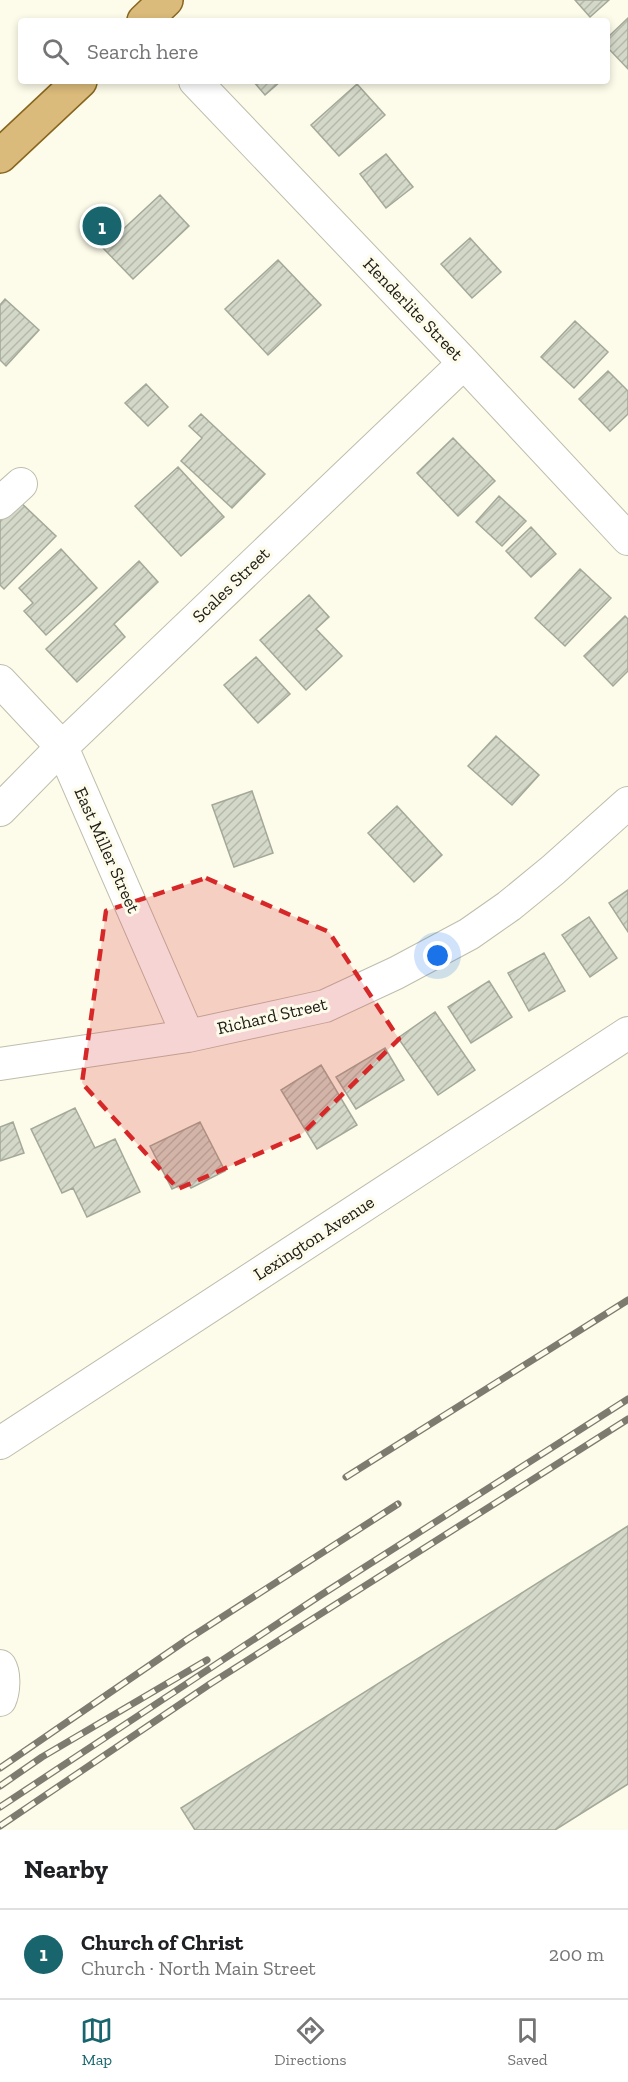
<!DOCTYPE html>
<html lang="en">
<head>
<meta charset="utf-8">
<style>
  :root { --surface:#fff; --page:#f6f6f6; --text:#202124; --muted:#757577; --line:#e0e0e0; --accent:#18656d }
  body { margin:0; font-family:"Zilla Slab",serif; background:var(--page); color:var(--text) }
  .you { position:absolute; left:438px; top:956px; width:21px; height:21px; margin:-15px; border:4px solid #fff; border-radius:50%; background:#1a73e8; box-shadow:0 0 0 9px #1a73e833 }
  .badge { display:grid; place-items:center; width:39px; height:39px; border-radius:50%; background:var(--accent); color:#fff; font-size:20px; font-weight:700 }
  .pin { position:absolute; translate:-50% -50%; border:3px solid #fff; box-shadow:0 2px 6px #0006 }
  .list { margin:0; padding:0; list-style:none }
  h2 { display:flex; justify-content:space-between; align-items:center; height:78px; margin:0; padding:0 24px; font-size:26px }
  h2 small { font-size:20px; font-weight:400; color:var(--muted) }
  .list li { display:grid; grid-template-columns:39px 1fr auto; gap:18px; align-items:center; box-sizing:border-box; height:90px; padding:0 24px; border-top:2px solid var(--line) }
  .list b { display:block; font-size:22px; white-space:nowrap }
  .list p { margin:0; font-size:20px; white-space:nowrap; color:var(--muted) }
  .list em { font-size:20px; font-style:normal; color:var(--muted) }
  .icon { flex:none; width:33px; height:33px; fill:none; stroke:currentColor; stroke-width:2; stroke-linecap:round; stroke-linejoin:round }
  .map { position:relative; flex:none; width:628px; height:1830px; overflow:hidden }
  .search { position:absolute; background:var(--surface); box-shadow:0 3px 9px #0003; left:18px; right:18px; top:18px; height:66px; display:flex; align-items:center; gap:15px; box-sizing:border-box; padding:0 21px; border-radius:6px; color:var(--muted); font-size:22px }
  .sheet { height:168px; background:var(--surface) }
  nav { display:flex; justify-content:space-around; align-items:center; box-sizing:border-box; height:84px; border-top:2px solid var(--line); background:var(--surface); font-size:16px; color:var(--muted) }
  nav a { display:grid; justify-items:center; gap:3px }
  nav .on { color:var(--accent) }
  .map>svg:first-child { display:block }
</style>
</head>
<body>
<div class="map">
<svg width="628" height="1830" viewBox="0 0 628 1830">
  <defs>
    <pattern id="building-hatch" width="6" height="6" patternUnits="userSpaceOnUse" patternTransform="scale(1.5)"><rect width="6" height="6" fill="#d3d8c8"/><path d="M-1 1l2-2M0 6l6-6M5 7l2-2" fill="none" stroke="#b5b9ab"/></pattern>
  </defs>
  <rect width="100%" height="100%" fill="#fdfbe9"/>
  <!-- building -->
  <path fill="url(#building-hatch)" stroke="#a3a898" stroke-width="1.5" d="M575,0H609L590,17Z
    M628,18V69L607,47V38Z
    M253,81H281L265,95Z
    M357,84L385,115L339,156L311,125Z
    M386,154L413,187L386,208L360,174Z
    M160,195L189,226L133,279L103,248Z
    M470,238L501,272L472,298L441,264Z
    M278,260L321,305L268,355L225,309Z
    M5,299L39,330L6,366L0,360V305Z
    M575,321L608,352L574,388L541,357Z
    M608,371L628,391V414L610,431L579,399Z
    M146,384L168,407L148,426L125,403Z
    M201,414L265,474L232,508L181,461L202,438L189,426Z
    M453,438L495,481L458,516L417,473Z
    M178,467L224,517L181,556L135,506Z
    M499,496L526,521L502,546L476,522Z
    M16,498L56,536L4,589L0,585V514Z
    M531,527L556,554L531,577L506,551Z
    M61,549L97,588L46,635L24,611L33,603L19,588Z
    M139,561L158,582L114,624L125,637L77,682L46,649Z
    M580,569L611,598L565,646L535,618Z
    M309,595L329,617L316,629L342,656L306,690L260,640Z
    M625,616L628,619V671L613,686L584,656Z
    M256,657L290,694L258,723L224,685Z
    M496,736L539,775L512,805L468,766Z
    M252,791L273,853L234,867L212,805Z
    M397,806L442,855L414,882L368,833Z
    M628,890V932L609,903Z
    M589,917L617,958L590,977L562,935Z
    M544,953L565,991L529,1011L508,973Z
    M489,981L512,1017L471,1043L448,1007Z
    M435,1012L475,1070L438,1095L398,1038Z
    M385,1048L404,1080L356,1109L336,1077Z
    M321,1065L357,1125L317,1149L281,1090Z
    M75,1108L95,1148L115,1139L140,1192L87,1217L73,1188L62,1193L31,1129Z
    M13,1122L24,1153L0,1161V1127Z
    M200,1122L225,1171L191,1188L187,1182L172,1189L150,1146Z
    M628,1526V1784L555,1830H195L181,1808Z"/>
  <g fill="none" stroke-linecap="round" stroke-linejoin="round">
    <!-- minor casing -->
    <g stroke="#bfbdac" stroke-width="34">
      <path id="minor" d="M195,81L464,363L628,539
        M0,503L21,484
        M0,681L62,747L188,1036
        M0,810L62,747L464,363
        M0,1064L188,1036L325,1006L396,973L469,934L509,906L553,870L628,803
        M0,1443L628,1033
        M0,1666C5,1674 4,1691 0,1700"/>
    </g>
    <!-- major casing -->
    <g stroke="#88651e" stroke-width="36">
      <path id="major" d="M144,21L166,0
        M0,156L80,81"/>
    </g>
    <!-- minor -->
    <use href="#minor" stroke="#fff" stroke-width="32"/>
    <!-- major -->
    <use href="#major" stroke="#dabb7b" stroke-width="33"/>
    <!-- rail casing -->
    <g stroke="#7d7b70" stroke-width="7">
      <path id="rail" d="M346,1477L628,1300
        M0,1768L188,1639L398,1504
        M0,1786L42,1757L207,1660
        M0,1807L321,1595L628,1399
        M0,1826L210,1684L628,1419"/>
    </g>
    <!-- rail -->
    <use href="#rail" stroke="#fdfbe9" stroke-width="4.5" stroke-dasharray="14" stroke-linecap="butt"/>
  </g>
  <!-- marked area -->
  <path fill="#d62828" fill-opacity="0.2" stroke="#d62828" stroke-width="4.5" stroke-dasharray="12 8" stroke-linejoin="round" d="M206,878L329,932L399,1039L301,1135L178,1189L82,1083L106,911Z"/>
  <g text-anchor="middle" stroke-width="6" stroke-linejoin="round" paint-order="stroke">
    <!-- street labels -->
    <g font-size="18" fill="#1b1a14" stroke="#fdfbe9">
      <text transform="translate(413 309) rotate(46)" y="6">Henderlite Street</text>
      <text transform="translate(231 585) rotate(-44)" y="6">Scales Street</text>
      <text transform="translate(107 850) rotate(66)" y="6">East Miller Street</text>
      <text transform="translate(272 1016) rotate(-13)" y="6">Richard Street</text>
      <text transform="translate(314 1238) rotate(-33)" y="6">Lexington Avenue</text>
    </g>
  </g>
</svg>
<div class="you"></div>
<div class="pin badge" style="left:102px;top:226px">1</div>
<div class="search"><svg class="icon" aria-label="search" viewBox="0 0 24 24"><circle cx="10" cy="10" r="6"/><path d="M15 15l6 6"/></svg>Search here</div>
</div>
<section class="sheet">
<h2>Nearby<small></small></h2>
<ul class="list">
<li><span class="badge">1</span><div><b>Church of Christ</b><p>Church · North Main Street</p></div><em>200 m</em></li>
</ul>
</section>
<nav>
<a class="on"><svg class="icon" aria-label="map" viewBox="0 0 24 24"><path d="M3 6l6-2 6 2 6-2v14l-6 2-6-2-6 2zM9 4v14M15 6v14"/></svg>Map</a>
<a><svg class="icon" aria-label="directions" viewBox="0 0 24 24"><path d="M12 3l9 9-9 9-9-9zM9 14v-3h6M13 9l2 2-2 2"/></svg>Directions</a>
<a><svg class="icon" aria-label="saved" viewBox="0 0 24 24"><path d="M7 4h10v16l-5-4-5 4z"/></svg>Saved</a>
</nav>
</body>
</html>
